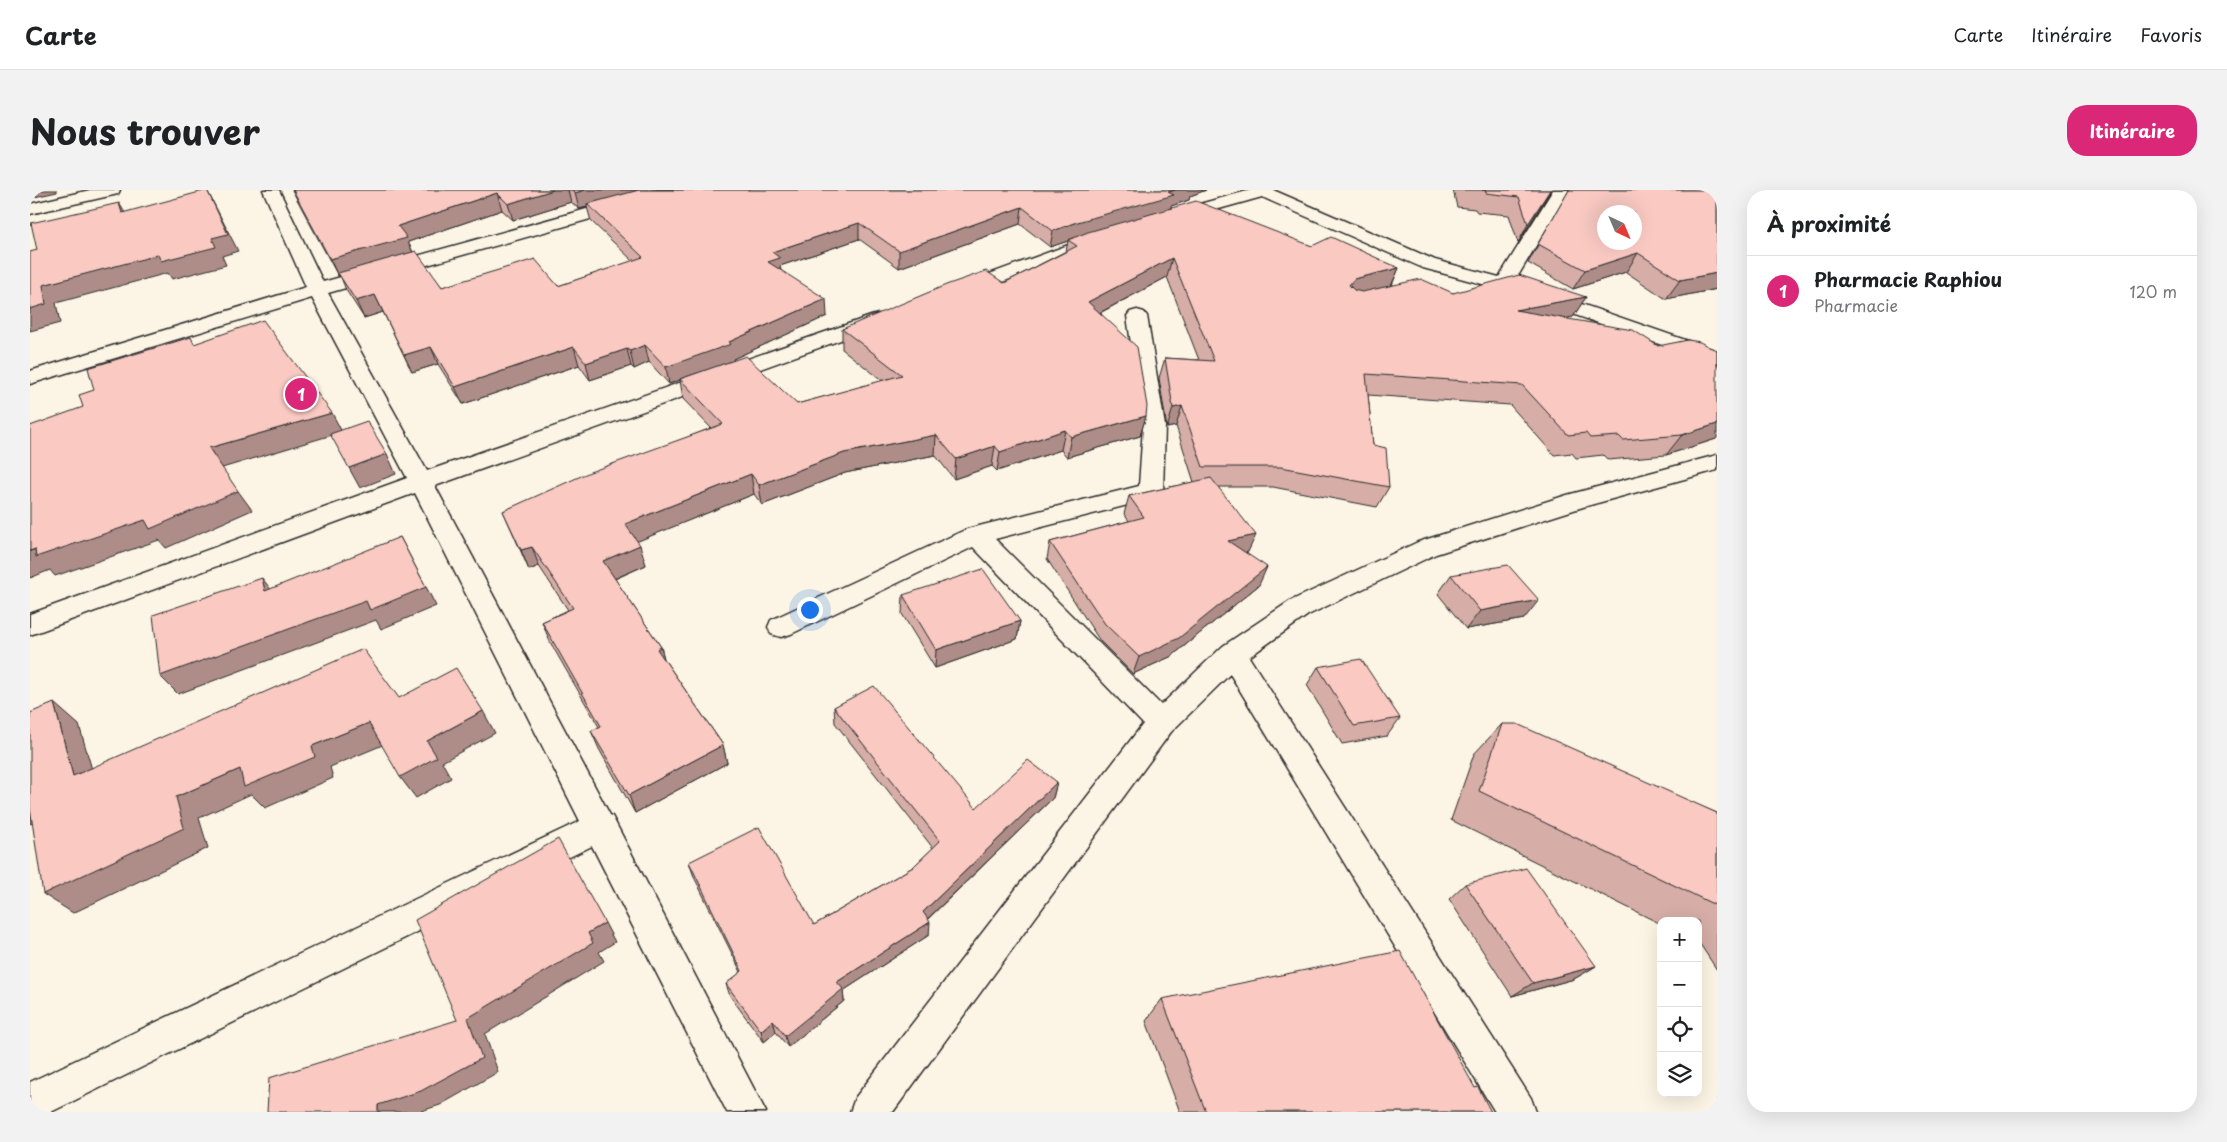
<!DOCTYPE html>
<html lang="fr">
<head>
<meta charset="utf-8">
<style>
  :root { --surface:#fff; --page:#f2f2f2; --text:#202124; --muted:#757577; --line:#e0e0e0; --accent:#db2777 }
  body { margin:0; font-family:"Playpen Sans",sans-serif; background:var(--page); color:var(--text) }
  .controls { position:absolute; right:15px; bottom:15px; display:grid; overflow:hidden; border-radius:10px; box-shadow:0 5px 20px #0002 }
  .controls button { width:45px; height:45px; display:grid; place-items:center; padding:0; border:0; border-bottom:1px solid var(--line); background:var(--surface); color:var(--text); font:25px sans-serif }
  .compass { position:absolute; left:1567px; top:15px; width:45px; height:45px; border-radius:50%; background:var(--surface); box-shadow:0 5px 20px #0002; rotate:136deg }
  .you { position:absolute; left:779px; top:419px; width:18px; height:18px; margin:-12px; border:4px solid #fff; border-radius:50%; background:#1a73e8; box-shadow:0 0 0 8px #1a73e833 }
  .badge { display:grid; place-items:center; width:32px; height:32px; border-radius:50%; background:var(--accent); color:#fff; font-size:16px; font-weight:700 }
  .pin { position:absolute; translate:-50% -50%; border:2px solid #fff; box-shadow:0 1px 5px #0006 }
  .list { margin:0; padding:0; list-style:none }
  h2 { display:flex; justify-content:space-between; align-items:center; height:65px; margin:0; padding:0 20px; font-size:21px }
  h2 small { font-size:16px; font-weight:400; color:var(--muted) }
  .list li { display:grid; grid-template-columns:32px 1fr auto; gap:15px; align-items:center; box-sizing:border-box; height:70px; padding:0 20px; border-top:1px solid var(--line) }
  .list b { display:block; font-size:19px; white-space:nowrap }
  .list p { margin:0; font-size:16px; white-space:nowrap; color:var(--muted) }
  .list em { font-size:16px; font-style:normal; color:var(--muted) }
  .icon { flex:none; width:28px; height:28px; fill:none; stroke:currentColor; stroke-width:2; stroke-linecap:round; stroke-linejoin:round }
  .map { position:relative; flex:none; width:1687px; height:922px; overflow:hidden; border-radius:20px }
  header { display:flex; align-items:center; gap:30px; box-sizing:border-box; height:70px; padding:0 25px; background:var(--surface); border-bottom:1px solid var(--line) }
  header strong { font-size:24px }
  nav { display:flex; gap:28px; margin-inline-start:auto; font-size:18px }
  .intro { display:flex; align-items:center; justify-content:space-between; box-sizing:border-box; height:120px; padding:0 30px }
  h1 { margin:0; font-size:35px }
  .button { padding:12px 22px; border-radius:20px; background:var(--accent); color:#fff; font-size:18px; font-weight:700 }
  main { display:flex; gap:30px; padding:0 30px }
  aside { flex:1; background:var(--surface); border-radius:20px; box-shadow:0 5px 20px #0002 }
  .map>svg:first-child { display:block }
</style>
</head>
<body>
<header>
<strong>Carte</strong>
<nav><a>Carte</a><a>Itinéraire</a><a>Favoris</a></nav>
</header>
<div class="intro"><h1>Nous trouver</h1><a class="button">Itinéraire</a></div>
<main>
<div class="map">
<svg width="1687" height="922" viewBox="0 0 1687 922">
  <rect width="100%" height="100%" fill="#fcf5e5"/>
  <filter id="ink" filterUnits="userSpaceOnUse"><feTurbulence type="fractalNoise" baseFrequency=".02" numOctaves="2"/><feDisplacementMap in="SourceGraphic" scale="10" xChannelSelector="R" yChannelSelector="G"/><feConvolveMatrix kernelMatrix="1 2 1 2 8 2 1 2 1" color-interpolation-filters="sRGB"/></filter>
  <g filter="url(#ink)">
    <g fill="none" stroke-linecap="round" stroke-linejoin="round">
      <!-- minor casing -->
      <g stroke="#2b2b2b" stroke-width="3">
        <path id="minor" d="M60,0H90L88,4L0,24V14Z
          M233,0H249L293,92L625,0H651L649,4L298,103L397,281L841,126L848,124L855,126L858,130L855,134L405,296L580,625L582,626L736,922H697L562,656L21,922H0V892L550,631L385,303L0,445V424L377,288L282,108L0,194V181L276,97Z
          M1221,0H1243L1405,70L1469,87L1523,0H1539L1485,91L1687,161V174L1467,98L1393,78L1232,7L1146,31L1140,30L1137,26L1140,22Z
          M1071,43L1077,44L1080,48L1077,52L938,105L931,107L924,105L922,101L924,97Z
          M1107,120L1114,122L1117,126L1135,236L1133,301L1129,307L965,349L1131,515L1193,456L1260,411L1388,352L1537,305L1687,265V280L1553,317L1406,364L1278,425L1219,467L1501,908L1506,922H1465L1200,484L1141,542L863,922H820L825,908L1113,534L943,357L761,444L751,447L741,444L738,437L741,430L937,339L1109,296L1113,236L1097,126L1100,122Z"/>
      </g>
      <!-- minor -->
      <use href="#minor" fill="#fcf5e5" fill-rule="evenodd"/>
    </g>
    <!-- wall -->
    <path fill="#d6ada7" stroke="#2b2b2b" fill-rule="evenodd" d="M262,0H1176L1160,6L1159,10L1141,16V18L1282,56L1369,78L1362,95L1423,103L1556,107L1543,127L1533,129L1686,249L1636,265L1578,270L1573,265L1546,268L1542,263L1524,265L1480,215L1338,205L1343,255L1359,297L1347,317L1243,297H1188L1218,362L1216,363L1229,395L1142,466L1103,484L1070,451L1017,369L1020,352L1099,331L1094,324L1099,306L1164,292L1146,236L1137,238L1129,188L1135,168L1169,170L1137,87L1070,123L1116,226L1110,246L1037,267L1031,260L967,281L962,276L924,289L905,265L815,283L732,315L724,304L607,351L616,375L585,389L631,457L634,469L693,555L697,573L605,623L569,559L561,541L569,537L520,452L512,432L538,420L509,376L499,380L482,341L473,321L681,238L653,209L650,190L639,194L619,172L604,179L601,176L560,190L549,175L433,214L408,174L382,182L353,122L334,128L316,100L310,85L308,86ZM541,12L549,19L557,17L561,31L603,71L528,96L412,97L383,62L378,52L472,20L483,30ZM990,34L1020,57L1038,51L1036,61L974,93L812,139V159L853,191L767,214L703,170V169L797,126L751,80L750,76L829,49L869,78Z
      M1423,0H1521L1488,53L1479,25L1447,22L1445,19L1427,17Z
      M1539,0H1687V99L1636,109L1596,82L1543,99L1498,73Z
      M1421,385L1494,429L1436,439L1408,404Z
      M873,405L990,431L987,449L905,478L872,424Z
      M1288,477L1370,528L1357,546L1312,554L1277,495Z
      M804,517L946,618L1027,592L1023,608L898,729L899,745L813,801L814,811L758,857L746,842L734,852L700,806L696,794L711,782L664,687L659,672L784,735L883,677L903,658L805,533Z
      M1472,534L1687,623V780L1670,754L1668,753V731H1631V734L1421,630L1444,564Z
      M1435,694L1566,776L1544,789L1482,806L1419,709Z
      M1132,809L1445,898L1461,922H1150L1116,831Z
      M1687,908V922H1685Z"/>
    <!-- shaded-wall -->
    <path fill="#ae8d88" stroke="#2b2b2b" d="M0,0H27V2L0,8Z
      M177,0L208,61L192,66L196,75L142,89L138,83L26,113L30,133L0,141V119L13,95L182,48Z
      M523,0H538L541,12L483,30L478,14Z
      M555,0H618L557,14V17L549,19L545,3Z
      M1145,0H1176L1160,6L1159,10L1141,16L1140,21L1038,50V51L1020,57L1023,41L1044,33Z
      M1520,0H1521L1488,53L1498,34Z
      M467,3L472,20L378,52L384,65L308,86L300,69L368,36Z
      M89,13L100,31L92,23Z
      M992,17L990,34L869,78V61Z
      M829,33V49L750,76L751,85L738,72L742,62Z
      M1608,63L1596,82L1543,99L1555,80Z
      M1142,68L1137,87L1054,131L1058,112Z
      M1369,78L1360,98L1311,114L1319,95L1324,89Z
      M1687,83V99L1636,109L1650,90Z
      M345,105L353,122L334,128L326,111Z
      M1556,107L1543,127L1474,140L1485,120Z
      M796,109L797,126L703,169L704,171L650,189V190L639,194L636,177L699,152Z
      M615,155L619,172L604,179L600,161Z
      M401,157L408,174L382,182L374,165Z
      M544,157L549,175L433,214L425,197Z
      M597,159L601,176L560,190L556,173Z
      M1152,216L1146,236L1137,238L1143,218Z
      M302,223L312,242L192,278L179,258Z
      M1116,226L1110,246L1037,267L1041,247Z
      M1687,234V248L1686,249L1636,265L1652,245Z
      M1035,240L1031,260L967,281L970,262Z
      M906,245L905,265L815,283L732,315L729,295L814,263Z
      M965,256L962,276L924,289L926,269Z
      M357,264L366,284L330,298L319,278Z
      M721,284L724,304L601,354L595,334Z
      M208,301L222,320L136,358L129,350L25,386L20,380L0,388V361L115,330Z
      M1226,345L1218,362L1190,369L1198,351Z
      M370,347L406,416L351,439L346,430L148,504L130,486Z
      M610,355L616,375L579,391L573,371Z
      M502,357L509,376L499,380L491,360Z
      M1237,377L1229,395L1142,466L1103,484L1109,467Z
      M232,388L246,406L235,401Z
      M1509,410L1494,429L1436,439L1450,421Z
      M990,431L987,449L905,478L906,460Z
      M631,457L636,476L627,459Z
      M24,513L49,535L70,607L43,586Z
      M453,521L465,543L412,572L421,588L386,608L370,587L397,551Z
      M339,533L355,554L300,577L303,588L235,618L221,604L169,628L178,658L43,723L13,704L146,607L210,579L282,556Z
      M693,555L697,573L605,623L599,605Z
      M1027,592L1023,608L891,735L893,722Z
      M0,603L26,622L0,634Z
      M900,732L899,745L813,801L814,811L758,857L755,846L807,792Z
      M575,733L585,752L569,762L574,771L455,844L468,882L410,915L388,922H348V915L438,828L558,743Z
      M1566,776L1544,789L1482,806L1503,793Z
      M743,830L746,842L734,852L731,841Z"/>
    <!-- building -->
    <path fill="#f9c9c2" stroke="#2b2b2b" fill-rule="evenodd" d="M177,0L198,44L182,48L186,57L131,71L128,65L13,95L16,114L0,119V62L7,60L1,33L89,13L92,23Z
      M263,0H523L478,14L467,3L368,36L377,48L300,69Z
      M542,0H555L545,3Z
      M609,0H1145L1138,2L1144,5L1044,33L1023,41L992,17L869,61L829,33L742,62L750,68L738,72L796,109L699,152L701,154L636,177L615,155L600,161L597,159L556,173L544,157L425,197L401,157L374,165L345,105L326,111L308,83L386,61L412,97L505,69L528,96L613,67L557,14Z
      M1452,0H1520L1498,34L1489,7L1456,3L1455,0Z
      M1539,0H1687V83L1650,90L1608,63L1555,80L1508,54ZM1574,22H1604V52H1574Z
      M1166,11L1282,56L1301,47L1369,78L1324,89L1319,95L1324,100L1332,102L1391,89L1423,103L1489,85L1556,107L1485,120L1603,140L1628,156L1658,150L1670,152L1679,157L1687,160V234L1652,245L1593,250L1589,246L1560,248L1556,243L1538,245L1492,195L1336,184L1343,255L1356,258L1359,297L1251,277H1173L1152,216L1143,218L1135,168L1184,171L1142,68L1058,112L1107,157L1117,216L1116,226L1041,247L1035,240L970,262L965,256L926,269L906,245L814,263L729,295L721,284L595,334L610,355L573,371L631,457L627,459L693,555L599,605L561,541L571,536L512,432L543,418L502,357L491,360L473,321L560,282L693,234L650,189L716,166L767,214L872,185L812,139L916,95L956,81L974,93L1047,56L1038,50L1058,42Z
      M233,130L302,223L179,258L208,301L120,339L115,330L6,367L5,359L0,361V236L53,217L49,205L64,200L58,178L161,147L164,154Z
      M337,231L357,264L319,278L300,244Z
      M1181,288L1226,345L1198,351L1237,377L1149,448L1109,467L1075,434L1020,352L1114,327L1099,306Z
      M370,347L396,397L340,420L336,411L130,486L123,425L232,388L235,401Z
      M1478,375L1509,410L1450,421L1421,385Z
      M953,379L990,431L906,460L873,405Z
      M333,459L369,508L426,478L453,521L397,551L407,567L370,587L339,533L282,556L285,567L214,597L210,579L146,607L154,638L13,704L0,618V523L24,513L43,586Z
      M1331,469L1370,528L1324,536L1288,477Z
      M844,496L946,618L998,570L1027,592L893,722L900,732L807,792L813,799L755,846L743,830L731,841L696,794L712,781L659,672L729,637L784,735L883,677L910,651L804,517Z
      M1472,534H1487L1687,623V716L1449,601Z
      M528,649L575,733L558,743L563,753L438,828L452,868L391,901L348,915V922H237L239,888L427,830L385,730Z
      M1496,678L1566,776L1503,793L1435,694Z
      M1370,761L1445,898L1448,897L1461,922H1176L1132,809Z"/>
  </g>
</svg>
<div class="controls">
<button>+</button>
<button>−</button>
<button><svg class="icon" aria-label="locate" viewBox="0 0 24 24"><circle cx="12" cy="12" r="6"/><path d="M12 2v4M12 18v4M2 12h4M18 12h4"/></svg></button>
<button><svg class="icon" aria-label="layers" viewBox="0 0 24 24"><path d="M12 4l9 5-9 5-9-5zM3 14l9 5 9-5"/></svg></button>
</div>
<svg class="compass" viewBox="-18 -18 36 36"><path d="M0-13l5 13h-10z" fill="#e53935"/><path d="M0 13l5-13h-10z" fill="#757577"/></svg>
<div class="you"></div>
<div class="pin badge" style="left:271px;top:204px">1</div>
</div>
<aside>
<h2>À proximité<small></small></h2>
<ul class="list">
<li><span class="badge">1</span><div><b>Pharmacie Raphiou</b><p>Pharmacie</p></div><em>120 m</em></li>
</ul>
</aside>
</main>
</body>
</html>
